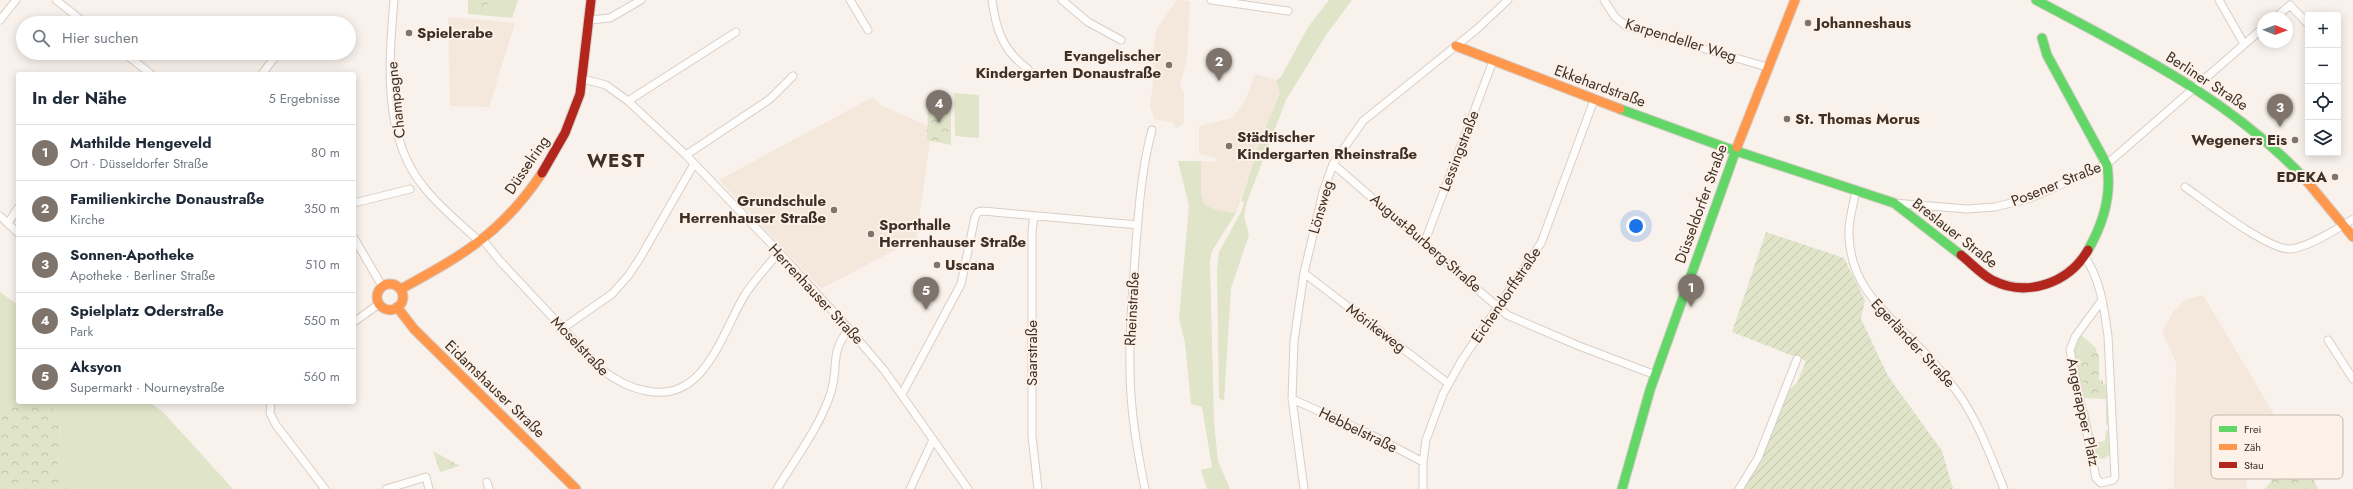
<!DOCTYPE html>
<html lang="de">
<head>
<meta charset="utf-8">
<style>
  :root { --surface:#fff; --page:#f6f6f7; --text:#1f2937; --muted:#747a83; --line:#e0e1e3; --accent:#7f746c }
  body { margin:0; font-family:Jost,sans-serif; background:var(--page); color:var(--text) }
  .controls { position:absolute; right:12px; top:12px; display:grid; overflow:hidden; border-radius:4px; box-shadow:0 2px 10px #0003 }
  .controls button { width:36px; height:36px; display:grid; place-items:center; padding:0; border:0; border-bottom:1px solid var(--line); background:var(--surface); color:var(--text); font:20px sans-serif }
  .compass { position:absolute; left:2257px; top:12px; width:36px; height:36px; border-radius:50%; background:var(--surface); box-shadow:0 2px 10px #0003; rotate:91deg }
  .you { position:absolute; left:1636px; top:226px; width:14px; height:14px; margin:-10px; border:3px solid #fff; border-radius:50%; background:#1a73e8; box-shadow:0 0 0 6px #1a73e833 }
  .badge { display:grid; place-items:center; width:26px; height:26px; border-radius:50%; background:var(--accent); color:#fff; font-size:13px; font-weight:700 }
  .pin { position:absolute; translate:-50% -33px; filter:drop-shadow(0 1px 2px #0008) }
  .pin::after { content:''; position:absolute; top:21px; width:14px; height:12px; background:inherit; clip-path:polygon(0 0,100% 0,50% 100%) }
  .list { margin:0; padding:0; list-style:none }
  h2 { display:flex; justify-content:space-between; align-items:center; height:52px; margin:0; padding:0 16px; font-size:17px }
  h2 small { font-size:13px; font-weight:400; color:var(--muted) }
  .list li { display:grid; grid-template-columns:26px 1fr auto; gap:12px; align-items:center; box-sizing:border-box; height:56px; padding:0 16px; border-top:1px solid var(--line) }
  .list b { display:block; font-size:15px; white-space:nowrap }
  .list p { margin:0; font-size:13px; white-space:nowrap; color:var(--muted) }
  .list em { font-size:13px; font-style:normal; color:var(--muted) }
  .icon { flex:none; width:22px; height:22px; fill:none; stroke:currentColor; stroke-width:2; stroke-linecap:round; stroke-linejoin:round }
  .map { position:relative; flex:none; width:2353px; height:489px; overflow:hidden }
  .search { position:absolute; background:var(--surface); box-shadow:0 2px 10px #0003; left:16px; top:16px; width:340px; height:44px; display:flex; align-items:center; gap:10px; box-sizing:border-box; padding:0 14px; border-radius:22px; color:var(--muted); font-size:15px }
  .panel { position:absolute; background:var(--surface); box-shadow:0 2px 10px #0003; left:16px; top:72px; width:340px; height:332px; border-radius:4px }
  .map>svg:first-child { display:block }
</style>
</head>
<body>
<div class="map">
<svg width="2353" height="489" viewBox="0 0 2353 489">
  <defs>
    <pattern id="forest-crowns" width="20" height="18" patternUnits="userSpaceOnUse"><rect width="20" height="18" fill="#e0e4c9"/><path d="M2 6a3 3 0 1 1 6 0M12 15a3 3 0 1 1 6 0" fill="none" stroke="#c1c4ad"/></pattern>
    <pattern id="garden-furrows" width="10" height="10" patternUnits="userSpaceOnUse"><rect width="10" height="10" fill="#e0e4c9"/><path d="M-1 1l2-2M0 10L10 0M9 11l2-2" fill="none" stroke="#c1c4ad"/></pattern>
  </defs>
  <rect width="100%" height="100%" fill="#f9f2ec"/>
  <!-- education -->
  <path fill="#f4e7db" d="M1177,0L1190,1L1187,58L1180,85L1184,93V123L1176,128L1172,122L1154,119L1150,106L1155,67L1152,63L1156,30Z
    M448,17L515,23L489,107L450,106Z
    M1255,74L1276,80L1280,92L1261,138L1236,213L1214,209L1204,204L1201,193V161L1216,162L1217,158L1199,154V126L1232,118L1246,99Z
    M873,97L882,106L932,127L916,239L821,289L719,180Z
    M2203,295L2278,421L2271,479L2247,477L2246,489H2174L2176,363L2162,331L2173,312L2185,300Z"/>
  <!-- grass -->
  <path fill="#e0e4c9" d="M468,0H518L512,18L468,14Z
    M1329,0H1352L1326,35L1286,100L1247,202L1244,216L1249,235L1231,288L1224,401L1219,398L1217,270L1219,252L1242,210L1244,202L1241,201L1261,138L1280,93L1276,80L1281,77L1308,27Z
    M954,93L979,95V138L955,136Z
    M1178,161H1201V193L1204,204L1214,209L1236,213L1212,251L1210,261L1214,422L1218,461L1230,489H1207L1201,470L1212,467L1202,407L1191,404L1185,343L1179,318L1189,206Z
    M0,292L18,305V400L14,401L0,419Z
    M2081,335L2095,347L2078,349L2085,393H2109V424L2106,425V399L2082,398L2074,350L2075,344Z
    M48,402H149L163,412L233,489H75L58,473L60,417Z
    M2088,410L2095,443L2105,441L2106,431L2109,430L2110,454L2104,459L2095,458L2085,411Z"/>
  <!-- forest -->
  <path fill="url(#forest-crowns)" d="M472,0H494L477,11L472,9Z
    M928,105H951V145L927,140Z
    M2095,347L2099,357V380H2103V385L2107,384L2106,394H2085L2078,349Z
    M18,400V402H48L60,417L58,473L75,489H0V419L14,401Z
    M2286,420L2318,489H2265L2275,476L2279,425Z
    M433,451L460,466L440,472Z"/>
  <!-- garden -->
  <path fill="url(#garden-furrows)" d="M1766,232L1844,258L1865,300L1861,319L1888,376L1942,451L1953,489H1742L1760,462L1789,391L1797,383L1806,361L1732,332Z"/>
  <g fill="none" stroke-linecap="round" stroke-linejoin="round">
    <!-- street casing -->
    <g stroke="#d7cec7" stroke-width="9">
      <path id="street" d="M56,0L85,23
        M394,0C389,60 382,136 423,186C439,207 461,224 480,242
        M850,0L868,30
        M992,0C996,30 1003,51 1028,69
        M1062,0L1088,22L1121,40
        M1211,0L1288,11
        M1604,0L1615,17L1626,26L1767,67
        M2219,0L2244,44
        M2275,18L2290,5L2308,24
        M0,20L16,0
        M589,20L610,18L641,0
        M301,23L302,21
        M124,53L151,74
        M262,74L278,53
        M583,79L606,85L628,101L686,155L779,252L849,329L884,370L968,489
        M628,101L736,32
        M686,155L770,99L793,76
        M1333,164L1507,315L1579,346L1653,374
        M2185,187C2205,201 2268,250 2290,249C2306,248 2339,228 2353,219
        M1856,191C1853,206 1848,221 1849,236C1851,285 1881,308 1912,340C1929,356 1944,374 1958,393C1978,421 1991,457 2004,489
        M354,203L410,189
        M1894,203L1967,209L1995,207L2031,198L2107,164L2263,28
        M0,216L18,233
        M1034,216L1032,231V436L1038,489
        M8,223L18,208
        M354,238L382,286
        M483,240L500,261L601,369C615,380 629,388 647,391C706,403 722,331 746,293C756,278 768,266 779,252
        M1425,241L1493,61
        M2085,257C2101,281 2104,308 2108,336L2115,477L2113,480L2101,483L2096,478L2070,350L2075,337L2102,300
        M1304,273L1449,384
        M354,322L379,304
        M563,328L612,294L628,276L640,258L694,164
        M2328,340L2353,379
        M902,394L961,284L975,217L978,212L983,211L1138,225
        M1292,399L1370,434L1423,462
        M271,402L270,413L276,425L325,489
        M487,482L489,489
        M386,489L426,477L429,489
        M777,489C795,459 819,428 830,395C840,368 828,355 849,329
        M910,489L933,440
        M1145,489C1137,449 1130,409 1130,369C1129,327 1133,286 1136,244C1139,206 1142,166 1152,130
        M1304,489L1292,399L1294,341L1304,273L1323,192L1333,164L1363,121L1477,29L1508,0
        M1423,489V462L1426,440L1443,394L1462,360L1541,243L1594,100
        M1739,489L1758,458L1797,359"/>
    </g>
    <!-- fast casing -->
    <g stroke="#d7cec7" stroke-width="11">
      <path id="fast" d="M2036,0C2133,52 2228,97 2305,179
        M2042,38L2047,55L2107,165C2112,195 2103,224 2088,250
        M1620,109L1724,147L1894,203L1961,255
        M1622,489L1650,390L1737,147"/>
    </g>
    <!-- slow casing -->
    <g stroke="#d7cec7" stroke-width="11">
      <path id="slow" d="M1456,46L1620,109
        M1737,147L1795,0
        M2305,179L2353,237
        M377 297a13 13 0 1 1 26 0a13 13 0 1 1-26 0Z
        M401,289C463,255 502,233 542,173
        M397,307L414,329L576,489"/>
    </g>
    <!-- jam casing -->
    <g stroke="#d7cec7" stroke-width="11">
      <path id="jam" d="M542,173L565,133L580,94L591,0
        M1961,255C1971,263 1981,274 1992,280C2027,298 2069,283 2088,250"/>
    </g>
    <!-- street -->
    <use href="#street" stroke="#fefdfc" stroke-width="7"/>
    <!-- fast -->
    <use href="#fast" stroke="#63d668" stroke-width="9"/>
    <!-- slow -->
    <use href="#slow" stroke="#ff974d" stroke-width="9"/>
    <!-- jam -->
    <use href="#jam" stroke="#b3261e" stroke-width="9"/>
  </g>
  <!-- markers -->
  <g fill="#7f746c" stroke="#fef1e7" stroke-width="1.5">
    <circle cx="1808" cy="23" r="4"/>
    <circle cx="409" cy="33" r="4"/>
    <circle cx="1169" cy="65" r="4"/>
    <circle cx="1787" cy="119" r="4"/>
    <circle cx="2295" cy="140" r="4"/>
    <circle cx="1229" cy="146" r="4"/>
    <circle cx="2335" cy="177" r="4"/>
    <circle cx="834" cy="210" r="4"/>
    <circle cx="871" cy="234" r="4"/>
    <circle cx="937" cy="265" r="4"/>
  </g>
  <g text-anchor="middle" stroke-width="4" stroke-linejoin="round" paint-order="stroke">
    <!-- poi labels -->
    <g font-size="15" font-weight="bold" fill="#3d3027" stroke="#fef1e7" text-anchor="start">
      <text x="1816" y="28">Johanneshaus</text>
      <text x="417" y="38">Spielerabe</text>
      <text x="1161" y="61" text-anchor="end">Evangelischer<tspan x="1161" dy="17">Kindergarten Donaustraße</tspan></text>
      <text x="1795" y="124">St. Thomas Morus</text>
      <text x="1237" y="142">Städtischer<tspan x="1237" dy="17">Kindergarten Rheinstraße</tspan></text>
      <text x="2287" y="145" text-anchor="end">Wegeners Eis</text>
      <text x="2327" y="182" text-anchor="end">EDEKA</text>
      <text x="826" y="206" text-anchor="end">Grundschule<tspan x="826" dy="17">Herrenhauser Straße</tspan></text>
      <text x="879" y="230">Sporthalle<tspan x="879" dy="17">Herrenhauser Straße</tspan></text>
      <text x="945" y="270">Uscana</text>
    </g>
    <!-- street labels -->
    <g font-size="15" fill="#3d3027" stroke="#fef1e7">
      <text transform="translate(1681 40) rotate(17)" y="5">Karpendeller Weg</text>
      <text transform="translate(2207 81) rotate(33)" y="5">Berliner Straße</text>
      <text transform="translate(1600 86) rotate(20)" y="5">Ekkehardstraße</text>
      <text transform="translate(396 100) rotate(-96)" y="5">Champagne</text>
      <text transform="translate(1459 151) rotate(-69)" y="5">Lessingstraße</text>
      <text transform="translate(527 165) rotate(-56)" y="5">Düsselring</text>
      <text transform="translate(2056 184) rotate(-22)" y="5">Posener Straße</text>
      <text transform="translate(1701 204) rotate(-70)" y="5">Düsseldorfer Straße</text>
      <text transform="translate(1321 207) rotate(-74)" y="5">Lönsweg</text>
      <text transform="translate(1955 233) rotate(38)" y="5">Breslauer Straße</text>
      <text transform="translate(1426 243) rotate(41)" y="5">August-Burberg-Straße</text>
      <text transform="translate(816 294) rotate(47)" y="5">Herrenhauser Straße</text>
      <text transform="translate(1506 295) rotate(-56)" y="5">Eichendorffstraße</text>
      <text transform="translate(1132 309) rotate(-87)" y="5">Rheinstraße</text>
      <text transform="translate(1376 328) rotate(37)" y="5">Mörikeweg</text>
      <text transform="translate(1913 343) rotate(47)" y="5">Egerländer Straße</text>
      <text transform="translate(580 346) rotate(46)" y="5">Moselstraße</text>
      <text transform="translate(1032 353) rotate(-90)" y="5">Saarstraße</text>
      <text transform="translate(495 389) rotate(44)" y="5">Eidamshauser Straße</text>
      <text transform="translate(2083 412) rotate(78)" y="5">Angerapper Platz</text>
      <text transform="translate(1358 430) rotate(26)" y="5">Hebbelstraße</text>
    </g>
    <!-- district labels -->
    <g font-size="19" font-weight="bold" letter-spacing="1" fill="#3d3027" stroke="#fef1e7">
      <text x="616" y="167">WEST</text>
    </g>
  </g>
  <!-- legend -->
  <rect x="2211" y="415" width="132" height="64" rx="6" fill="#fef1e7" stroke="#c4b7ad" stroke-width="1"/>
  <rect x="2219" y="426" width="18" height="6" fill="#63d668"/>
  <rect x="2219" y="444" width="18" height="6" fill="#ff974d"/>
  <rect x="2219" y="462" width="18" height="6" fill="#b3261e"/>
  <g font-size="11" fill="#3d3027">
    <text x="2244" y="433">Frei</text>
    <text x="2244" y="451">Zäh</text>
    <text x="2244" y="469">Stau</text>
  </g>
</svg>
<div class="controls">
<button>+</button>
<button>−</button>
<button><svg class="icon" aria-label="locate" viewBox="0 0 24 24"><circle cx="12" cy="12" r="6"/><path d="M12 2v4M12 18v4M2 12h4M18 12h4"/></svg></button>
<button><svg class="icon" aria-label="layers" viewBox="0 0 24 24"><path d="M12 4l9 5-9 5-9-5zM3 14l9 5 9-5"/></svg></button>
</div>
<svg class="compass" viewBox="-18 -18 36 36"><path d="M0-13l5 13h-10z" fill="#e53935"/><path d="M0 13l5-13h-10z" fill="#747a83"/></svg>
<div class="you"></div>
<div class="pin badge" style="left:1691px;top:307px">1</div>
<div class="pin badge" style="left:1219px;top:81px">2</div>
<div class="pin badge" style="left:2280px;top:127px">3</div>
<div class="pin badge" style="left:939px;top:123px">4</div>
<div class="pin badge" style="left:926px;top:310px">5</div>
<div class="search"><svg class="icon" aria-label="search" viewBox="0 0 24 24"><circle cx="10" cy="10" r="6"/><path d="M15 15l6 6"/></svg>Hier suchen</div>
<section class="panel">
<h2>In der Nähe<small>5 Ergebnisse</small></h2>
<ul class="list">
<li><span class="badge">1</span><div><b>Mathilde Hengeveld</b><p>Ort · Düsseldorfer Straße</p></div><em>80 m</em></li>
<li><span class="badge">2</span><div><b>Familienkirche Donaustraße</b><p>Kirche</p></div><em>350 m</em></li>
<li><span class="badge">3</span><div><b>Sonnen-Apotheke</b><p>Apotheke · Berliner Straße</p></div><em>510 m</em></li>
<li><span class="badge">4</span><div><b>Spielplatz Oderstraße</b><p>Park</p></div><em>550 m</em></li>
<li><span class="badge">5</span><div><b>Aksyon</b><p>Supermarkt · Nourneystraße</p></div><em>560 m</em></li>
</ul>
</section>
</div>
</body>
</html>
